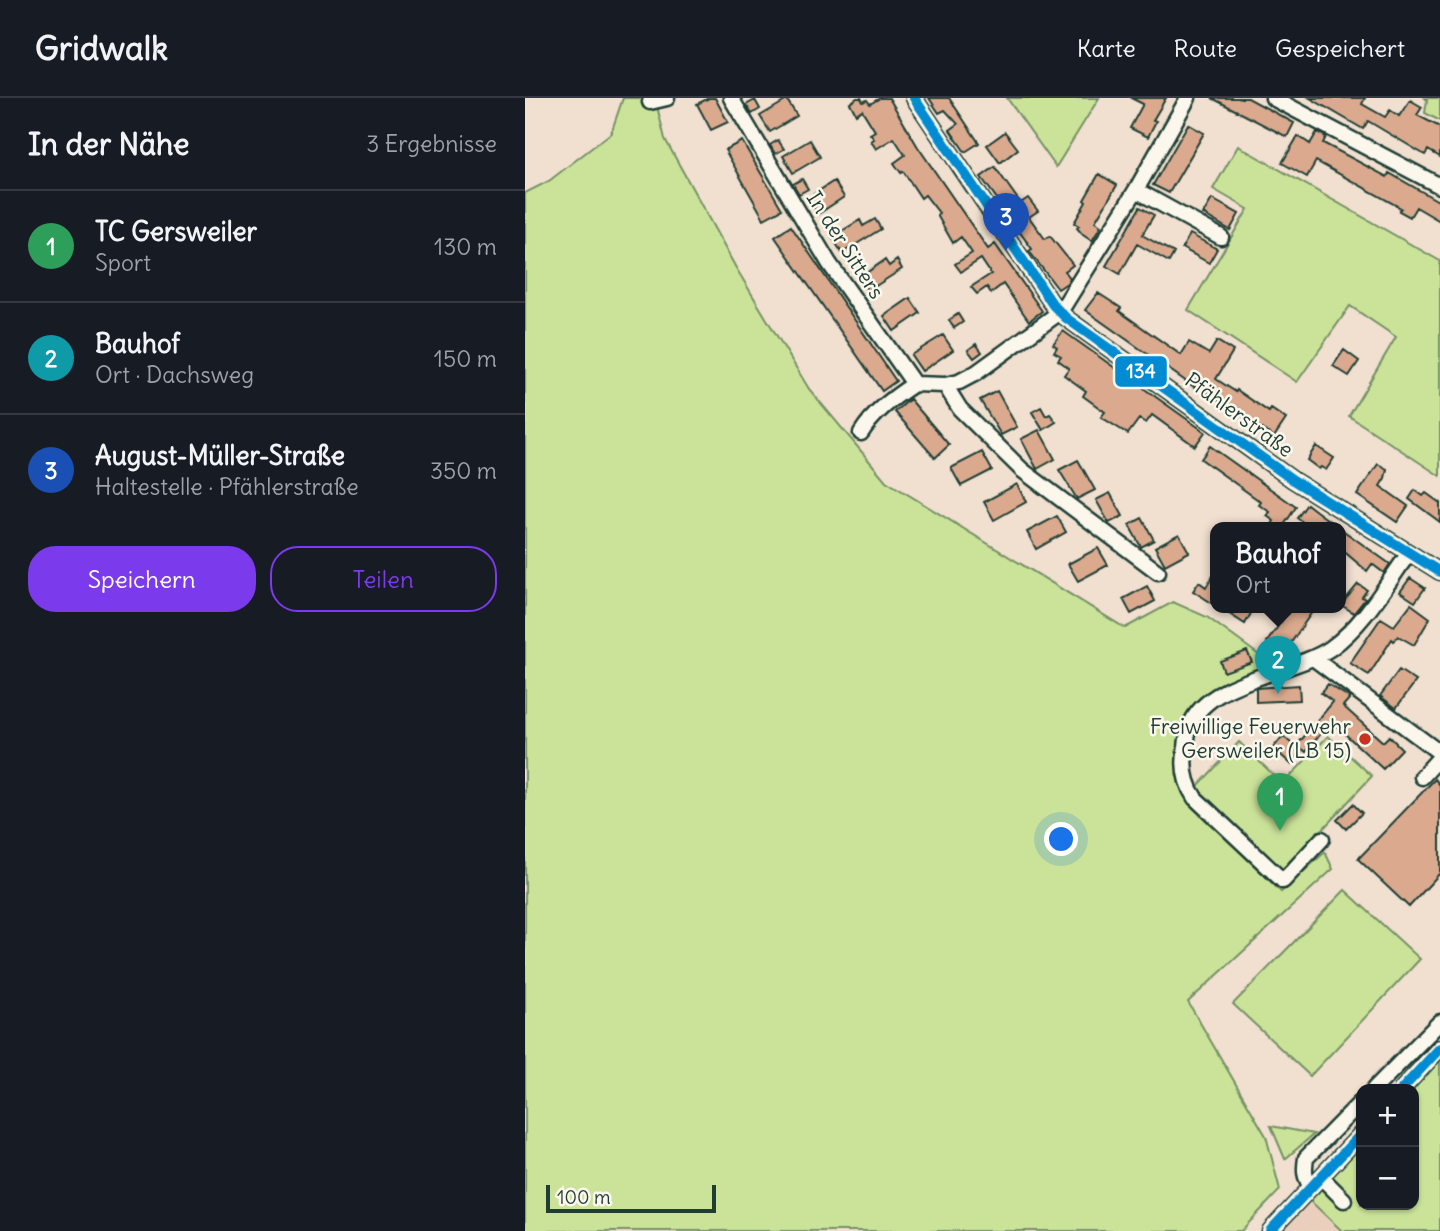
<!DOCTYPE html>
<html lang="de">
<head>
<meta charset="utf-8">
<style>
  :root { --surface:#171b24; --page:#242831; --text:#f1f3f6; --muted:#9ea1a6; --line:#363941; --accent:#7c3aed }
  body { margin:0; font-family:Delius,sans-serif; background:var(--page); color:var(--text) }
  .controls { position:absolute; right:21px; bottom:21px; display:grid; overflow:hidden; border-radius:14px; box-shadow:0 2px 5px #0004 }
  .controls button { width:63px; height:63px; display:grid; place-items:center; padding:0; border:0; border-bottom:2px solid var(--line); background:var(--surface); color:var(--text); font:35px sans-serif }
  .scale { position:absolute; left:21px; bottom:18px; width:170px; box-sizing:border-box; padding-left:7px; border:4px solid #1f3d34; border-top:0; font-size:19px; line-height:24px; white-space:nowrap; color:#1f3d34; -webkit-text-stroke:5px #fbf7ec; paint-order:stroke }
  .you { position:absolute; left:537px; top:742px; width:24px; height:24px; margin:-18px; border:5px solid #fff; border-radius:50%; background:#1a73e8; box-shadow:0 0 0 10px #1a73e833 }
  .badge { display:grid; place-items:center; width:46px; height:46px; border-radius:50%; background:var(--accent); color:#fff; font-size:23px; font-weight:700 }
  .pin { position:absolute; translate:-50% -58px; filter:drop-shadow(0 2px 4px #0008) }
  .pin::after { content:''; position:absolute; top:37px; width:24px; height:21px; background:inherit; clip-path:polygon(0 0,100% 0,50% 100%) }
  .popup { position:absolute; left:685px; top:424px; width:136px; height:91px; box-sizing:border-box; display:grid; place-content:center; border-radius:14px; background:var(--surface); filter:drop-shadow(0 2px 5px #0005); font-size:23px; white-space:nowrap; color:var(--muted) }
  .popup b { font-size:26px; color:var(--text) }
  .popup::after { content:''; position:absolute; left:50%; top:100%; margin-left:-14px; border:14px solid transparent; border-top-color:var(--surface) }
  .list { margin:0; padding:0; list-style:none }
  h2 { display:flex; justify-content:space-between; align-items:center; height:91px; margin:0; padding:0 28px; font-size:30px }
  h2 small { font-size:23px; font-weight:400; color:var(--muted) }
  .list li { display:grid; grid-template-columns:46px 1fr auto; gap:21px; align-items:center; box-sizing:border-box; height:112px; padding:0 28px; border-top:2px solid var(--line) }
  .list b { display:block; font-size:26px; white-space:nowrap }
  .list p { margin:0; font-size:23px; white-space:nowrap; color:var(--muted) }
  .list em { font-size:23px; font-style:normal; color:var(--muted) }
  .actions { display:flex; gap:14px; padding:21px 28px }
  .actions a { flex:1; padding:16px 0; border:2px solid var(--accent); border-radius:28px; text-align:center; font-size:24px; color:var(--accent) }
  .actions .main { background:var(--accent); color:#fff }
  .map { position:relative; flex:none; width:915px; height:1133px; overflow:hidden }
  header { display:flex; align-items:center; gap:42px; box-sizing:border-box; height:98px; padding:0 35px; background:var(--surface); border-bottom:2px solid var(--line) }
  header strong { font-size:33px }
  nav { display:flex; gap:38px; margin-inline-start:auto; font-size:24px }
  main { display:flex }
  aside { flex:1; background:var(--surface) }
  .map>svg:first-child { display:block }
</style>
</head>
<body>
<header>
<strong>Gridwalk</strong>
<nav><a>Karte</a><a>Route</a><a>Gespeichert</a></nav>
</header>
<main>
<aside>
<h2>In der Nähe<small>3 Ergebnisse</small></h2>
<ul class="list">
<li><span class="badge" style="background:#2e9e5b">1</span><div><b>TC Gersweiler</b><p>Sport</p></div><em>130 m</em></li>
<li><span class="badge" style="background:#0f9aa8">2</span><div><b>Bauhof</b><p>Ort · Dachsweg</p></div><em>150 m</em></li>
<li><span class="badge" style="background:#1a4fb4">3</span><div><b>August-Müller-Straße</b><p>Haltestelle · Pfählerstraße</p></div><em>350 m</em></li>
</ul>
<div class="actions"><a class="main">Speichern</a><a>Teilen</a></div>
</aside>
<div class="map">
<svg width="915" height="1133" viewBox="0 0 915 1133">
  <rect width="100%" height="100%" fill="#f1e0d0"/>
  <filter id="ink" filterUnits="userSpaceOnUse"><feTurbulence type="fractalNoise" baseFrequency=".0143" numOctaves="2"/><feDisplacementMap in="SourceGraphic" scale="14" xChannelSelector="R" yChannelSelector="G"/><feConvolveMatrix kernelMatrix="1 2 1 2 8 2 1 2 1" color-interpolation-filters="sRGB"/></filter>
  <g filter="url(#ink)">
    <!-- built -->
    <path fill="#ead0bc" d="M778,1096L817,1133H745Z"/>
    <!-- green -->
    <path fill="#cbe399" stroke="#759066" stroke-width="2" d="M98,0H130L140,41L211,170L284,291L361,383L600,530L648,504L682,519L749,568L690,594L663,614L654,641L651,668L655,686L668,705L756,794L800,754L808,771L663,904L741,1038L755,1092L716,1133H0V95L24,83L86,35Z
      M482,0H574L531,69Z
      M900,0H915V23L900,15L902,2Z
      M713,48L915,163V378L824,318L871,239L825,208L772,284L663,212L723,111L688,91Z
      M803,638L847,678L758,774L670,691L714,644L758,686Z
      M820,792L895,861L785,978L708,906Z
      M915,955V1133H817L778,1096L836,1036V1107H889V991H880Z
      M746,1028L789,1036L760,1061Z"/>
    <!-- building -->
    <path fill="#dbaa8e" stroke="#1f3d34" stroke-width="2" d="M184,0H190L203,24L186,32L172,6Z
      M332,0H336L338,4L342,2L345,6L355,0H364L393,49L463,151L470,146L517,213L504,223L478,186L466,195L462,189L452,196L446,189L466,176L456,161L436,174L430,166L447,155L436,139L428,145L412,117L414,115L400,97L396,100L378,73L376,75L369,65L380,57L369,40L351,51L346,43L349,41L345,36L350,33L337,12L331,16L325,5Z
      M404,0H424L454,45L440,54L425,32L433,26L420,12L414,15Z
      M606,0H641L628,22L631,23L623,39L605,30L618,6Z
      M687,0H723L769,25L762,39Z
      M785,0H840L837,6L860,19L865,12L874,18L885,2L897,9L892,17L915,29V59L903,52L900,57L843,23L838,31Z
      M230,2L235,11L227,16L221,7Z
      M262,2L272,18L245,34L235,18Z
      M663,26L679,35L644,95L628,87Z
      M480,34L493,51L475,65L462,47Z
      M792,34L801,39L798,45L862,79L864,75L915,104V123L891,109L885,119L874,113L876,110L791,63L782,79L757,65L773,38L785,46Z
      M253,42L259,51L250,56L245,47Z
      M285,42L295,59L268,75L258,58Z
      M217,43L257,111L239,121L200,52Z
      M470,69L494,103L481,113L456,79Z
      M574,76L592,87L570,124L576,128L567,143L558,137L552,130L554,128L549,125L561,104L559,102Z
      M277,81L283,91L274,96L268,86Z
      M309,83L319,99L293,116L283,100Z
      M503,100L513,113L504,119L520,141L525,138L548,167L540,173L545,180L542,185L533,191L504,153L507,151L491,129L500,122L490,109Z
      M687,101L714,116L705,132L678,116Z
      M615,109L629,117L617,137L649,155L644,164L612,146L595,176L581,168Z
      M350,121L356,131L317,155L307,139L335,122L338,128Z
      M266,128L371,283L357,293L250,139Z
      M665,136L692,151L684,165L657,150Z
      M360,162L364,168L372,162L377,171L343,193L334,180Z
      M573,195L596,210L594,213L656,257L664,244L684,256L692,243L708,253L691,281L711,294L712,292L744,314L746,311L761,321L749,339L704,308L670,288L669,289L560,212Z
      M385,200L395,215L369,233L359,218Z
      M433,216L438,224L429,230L424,222Z
      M538,233L680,334L670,348L627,317L621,325L614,321L603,336L576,319L580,314L558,298L561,293L539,277L544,270L533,262L536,258L529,254L532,249L528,246Z
      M418,237L428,252L397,273L386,257Z
      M451,246L457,254L449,260L443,252Z
      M819,252L834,263L824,278L808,268Z
      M472,293L492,329L476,337L455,302Z
      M385,301L424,347L410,360L370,314Z
      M516,309L521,318L525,316L531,324L518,332L507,314Z
      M514,332L530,361L512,371L496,341Z
      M685,348L771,409L757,430H745L749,423L742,418L745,414L734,407L736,404L676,361Z
      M791,348L809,360L801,372L796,369L794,371L782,362Z
      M457,354L467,372L436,388L426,370Z
      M553,362L570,392L552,401L534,372Z
      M853,366L862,371L860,380L855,388L883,408L872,424L832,397Z
      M492,386L501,404L469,422L459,404Z
      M890,392L898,398L901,395L915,405V424L884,401Z
      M585,395L598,418L584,425L571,402Z
      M782,406L791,413L814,430H786L772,420Z
      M532,418L541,434L511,451L502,434Z
      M617,420L629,442L616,449L604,427Z
      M816,431L865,466L859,475L847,466L842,473L816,451Z
      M654,436L664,454L640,467L630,449Z
      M573,450L583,467L553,483L543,466Z
      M690,475V507L668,493L674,484L681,489Z
      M885,480L900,490L890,504L875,494Z
      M833,486L842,492L837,499L840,501L829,515L816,507Z
      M622,488L630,503L606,516L598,501Z
      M886,506L905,520L889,547L873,538L869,543L867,541L844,577L825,565L856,520L869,528Z
      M695,510H729L720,526Z
      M766,510H781L787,514L759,555L742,544Z
      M722,553L727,564L699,574L695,563Z
      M874,572L891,583L871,610L855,598Z
      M803,586L825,600L818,608L858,644L864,638L877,651L858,671L806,623L781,654L772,647L808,604L796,595Z
      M774,587L775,602L731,604V590Z
      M758,638L776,654L766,666L748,650Z
      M910,681L915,687V775L884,809L833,761Z
      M828,706L837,715L821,731L812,722Z"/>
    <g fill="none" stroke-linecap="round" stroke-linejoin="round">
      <!-- minor casing -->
      <g stroke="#1f3d34" stroke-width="19">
        <path id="minor" d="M206,0L304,165L389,286L420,287L434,284L451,275L535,214L611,92L663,0
          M389,0L528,207L541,220L768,382L915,474
          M748,0L915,88
          M125,4L142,0
          M611,92L696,139
          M420,287L435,311L497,372L633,474
          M336,335C349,314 369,299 389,286
          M788,560L915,655
          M897,679L915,659
          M797,741L758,783L670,700C660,685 657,668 661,649C662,643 662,635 665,628C682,581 768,576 806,550C839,526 861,487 884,455
          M849,991L915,924
          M877,991L915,950
          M796,1079L819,1102
          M787,1089C779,1080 779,1072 781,1060L836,1004
          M745,1133L836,1036"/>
      </g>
      <!-- minor -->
      <use href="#minor" stroke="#fbf7ec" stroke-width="14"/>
      <!-- bus-1 casing -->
      <g stroke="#fbf7ec" stroke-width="16">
        <path id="bus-1" d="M389,0L528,207L541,220L768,382L915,474
          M877,991L915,950
          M745,1133L836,1036"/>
      </g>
      <!-- bus-1 -->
      <use href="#bus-1" stroke="#008bd2" stroke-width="10"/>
    </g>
  </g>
  <!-- markers -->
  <circle fill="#c8321e" stroke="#fbf7ec" stroke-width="2.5" cx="840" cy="641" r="7"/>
  <g text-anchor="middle" stroke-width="5" stroke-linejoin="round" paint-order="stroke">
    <!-- street labels -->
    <g font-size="21" fill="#1f3d34" stroke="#fbf7ec">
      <text transform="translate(320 147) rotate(57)" y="7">In der Sitters</text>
      <text transform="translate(714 317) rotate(36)" y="7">Pfählerstraße</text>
    </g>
    <!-- poi labels -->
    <g font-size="21" fill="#1f3d34" stroke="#fbf7ec" text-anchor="end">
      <text x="826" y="636">Freiwillige Feuerwehr<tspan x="826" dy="24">Gersweiler (LB 15)</tspan></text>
    </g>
  </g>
  <rect stroke="#fbf7ec" stroke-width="2.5" x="589" y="257" width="54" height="33" rx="7" fill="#008bd2"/>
  <g font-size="19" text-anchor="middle" font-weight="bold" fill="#fff">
    <text x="616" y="280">134</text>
  </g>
</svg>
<div class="controls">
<button>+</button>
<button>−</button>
</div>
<div class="scale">100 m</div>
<div class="you"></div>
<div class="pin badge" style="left:755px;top:733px;background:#2e9e5b">1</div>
<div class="pin badge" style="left:753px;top:596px;background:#0f9aa8">2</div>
<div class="popup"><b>Bauhof</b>Ort</div>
<div class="pin badge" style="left:481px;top:153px;background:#1a4fb4">3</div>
</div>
</main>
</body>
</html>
